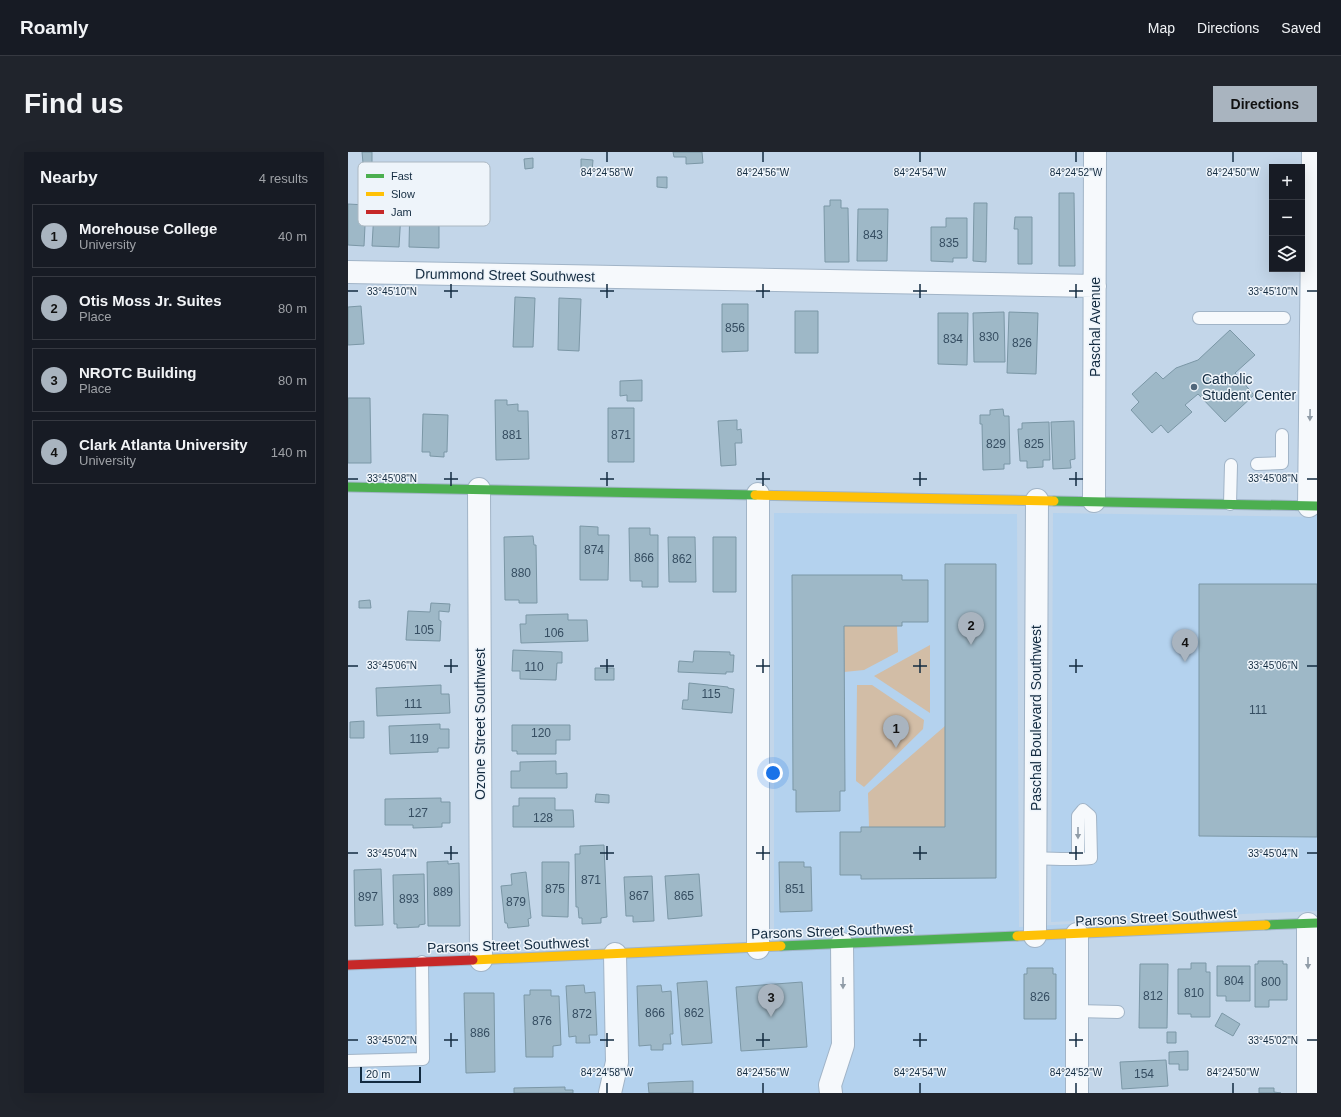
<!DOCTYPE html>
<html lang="en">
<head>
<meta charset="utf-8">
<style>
  :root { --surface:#171b24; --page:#20242c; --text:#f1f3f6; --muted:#9ea1a6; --line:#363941; --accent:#a9b4bf }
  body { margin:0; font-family:Helvetica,sans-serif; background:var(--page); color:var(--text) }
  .controls { position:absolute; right:12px; top:12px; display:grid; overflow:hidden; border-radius:0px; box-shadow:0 4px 16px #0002 }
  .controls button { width:36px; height:36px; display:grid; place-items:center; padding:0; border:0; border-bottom:1px solid var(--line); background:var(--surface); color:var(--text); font:20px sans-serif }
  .scale { position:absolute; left:12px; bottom:10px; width:61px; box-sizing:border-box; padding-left:4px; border:2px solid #132b40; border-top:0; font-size:11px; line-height:14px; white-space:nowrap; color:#132b40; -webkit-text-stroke:3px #eef4fa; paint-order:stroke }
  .you { position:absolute; left:425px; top:621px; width:14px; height:14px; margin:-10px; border:3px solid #fff; border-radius:50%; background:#1a73e8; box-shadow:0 0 0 6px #1a73e833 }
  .badge { display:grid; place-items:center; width:26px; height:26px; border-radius:50%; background:var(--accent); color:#111; font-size:13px; font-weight:700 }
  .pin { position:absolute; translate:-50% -33px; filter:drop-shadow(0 1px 2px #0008) }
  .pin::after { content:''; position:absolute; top:21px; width:14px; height:12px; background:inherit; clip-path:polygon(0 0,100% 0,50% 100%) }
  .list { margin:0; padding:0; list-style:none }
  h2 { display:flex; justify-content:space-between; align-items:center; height:52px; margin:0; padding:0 16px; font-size:17px }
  h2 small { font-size:13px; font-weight:400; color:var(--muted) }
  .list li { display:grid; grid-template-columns:26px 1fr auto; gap:12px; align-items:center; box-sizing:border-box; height:64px; margin:0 8px 8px; padding:0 8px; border:1px solid var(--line); border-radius:0px }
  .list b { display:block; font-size:15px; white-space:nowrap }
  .list p { margin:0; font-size:13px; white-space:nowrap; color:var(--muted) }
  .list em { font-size:13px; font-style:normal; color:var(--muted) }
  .icon { flex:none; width:22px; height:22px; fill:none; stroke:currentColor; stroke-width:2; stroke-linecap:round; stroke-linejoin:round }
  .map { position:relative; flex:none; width:969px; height:941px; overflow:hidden; border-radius:0px }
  header { display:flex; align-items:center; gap:24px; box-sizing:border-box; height:56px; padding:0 20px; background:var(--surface); border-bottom:1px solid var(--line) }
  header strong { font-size:19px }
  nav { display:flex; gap:22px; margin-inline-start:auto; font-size:14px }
  .intro { display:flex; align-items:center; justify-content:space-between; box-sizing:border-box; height:96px; padding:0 24px }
  h1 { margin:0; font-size:28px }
  .button { padding:10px 18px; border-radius:0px; background:var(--accent); color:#111; font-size:14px; font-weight:700 }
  main { display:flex; gap:24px; padding:0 24px }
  aside { flex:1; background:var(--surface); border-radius:0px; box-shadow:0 4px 16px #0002 }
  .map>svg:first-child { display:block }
</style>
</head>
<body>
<header>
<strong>Roamly</strong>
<nav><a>Map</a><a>Directions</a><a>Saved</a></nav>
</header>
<div class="intro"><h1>Find us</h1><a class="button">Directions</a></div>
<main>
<aside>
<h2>Nearby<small>4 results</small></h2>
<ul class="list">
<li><span class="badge">1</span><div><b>Morehouse College</b><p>University</p></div><em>40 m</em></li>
<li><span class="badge">2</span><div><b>Otis Moss Jr. Suites</b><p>Place</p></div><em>80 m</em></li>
<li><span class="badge">3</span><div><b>NROTC Building</b><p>Place</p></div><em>80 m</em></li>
<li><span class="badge">4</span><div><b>Clark Atlanta University</b><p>University</p></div><em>140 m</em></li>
</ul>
</aside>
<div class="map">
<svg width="969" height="941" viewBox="0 0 969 941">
  <rect width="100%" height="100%" fill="#c3d6e9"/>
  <!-- built -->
  <path fill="#b4d2ee" d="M969,267V759L703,770L705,361L967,365Z
    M426,361L669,362L671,775L739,771L738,941H0V814L474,786V776L426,779Z"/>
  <!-- green -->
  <path fill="#d2bda6" d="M496,474H549L550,500L516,518L496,520Z
    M582,493V561L526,524Z
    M509,533H524L576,568L575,577L516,635L508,629Z
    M597,574V675H521L520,641Z"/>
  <!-- building -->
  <path fill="#9eb8c7" stroke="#7b97a6" d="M14,0H24V11H15Z
    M325,0H354L355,11L338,12V5H326Z
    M185,6V16L177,17L176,7Z
    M233,7L245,8L244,20H233Z
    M309,25H319V36L309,35Z
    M711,41H726L727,114H711Z
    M27,42L54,43L51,95L24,94Z
    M62,47L91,48V96L61,95Z
    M482,48H493V56H500L501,110H477L476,54H482Z
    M626,51H639L638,110L625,109Z
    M0,52L18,53L16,94L0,93Z
    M510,57H540L539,109H509Z
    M667,65H684V112H670V77H666Z
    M598,66H619V106H605V110L583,109V75H598Z
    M167,145L187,146L185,195H165Z
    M211,146L233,147L231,199L210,198Z
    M374,152H400V199L374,200Z
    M13,154L16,192L0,193V155Z
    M447,159H470V201H447Z
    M656,160L657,210H626L625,161Z
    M661,160L690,161L688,222L659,221Z
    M590,161H620L619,213L590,212Z
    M882,178L907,203L887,221L906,243L877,270L850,242L837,253L844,260L820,281L813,273L804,281L783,258L791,250L784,242L808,220L815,227L828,216L850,208Z
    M294,228V249H279V243L272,244V229Z
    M0,246H22L23,311H0Z
    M147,248H159V253L170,252V259H180L181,307L148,308Z
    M260,256H286V310H260Z
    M655,257L656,264H661L662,312H656V317L635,318L634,272H632V263H642V258Z
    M75,262L100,263L99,300H96V305L82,304V300H74Z
    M389,268V278L393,277L394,291H387L388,313L373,314L370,269Z
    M726,269L727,307L722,308L723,316L705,317L703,270Z
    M701,270L702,308H695V315L679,316V309H672L670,277H674V271Z
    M232,374L250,375V383H261L260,428H232Z
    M281,376H302V383H310V435H294V429H282Z
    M185,384L186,393H188L189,451H171V448H157L156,385Z
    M320,385H347L348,430H321Z
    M365,385H388V440H365Z
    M597,412H648V726L513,727V723H492V680H513V675H597Z
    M444,423H554V428H580V470H554V474H496L497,639H492V659L448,660V638H445Z
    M851,432H969V685L851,684Z
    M22,448L23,456H11V449Z
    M83,451L102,452L101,460L91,459V468L93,469L92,489L58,488L60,459L82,460Z
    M220,462V468H239L240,489L173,491L172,472H178V463Z
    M165,498L214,500V511H209L208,528L172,527V519H164Z
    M346,499L382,500V503H386L385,520H378V522L330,520L331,509L345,510Z
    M247,516H266V528H247Z
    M341,531L380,535V536L386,537L384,561L334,557L335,548H340Z
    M93,533V542H101L102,561L29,564L28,536Z
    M16,569V586H2V570Z
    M92,572V577H101V596H90V600L42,602L41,574Z
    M164,573H222V588H208V602H169V599H164Z
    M208,609V622L219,621V636H163V619H172V610Z
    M248,642L261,643V651L247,650Z
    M93,646V650H102V671H94V675L65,676V673H37V647Z
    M171,646H207V658H225L226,675H165V654H171Z
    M256,693L259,765L253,766V771L234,772V766H231L230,755H228L227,702H232V694Z
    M100,709V712L111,711L112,774H80L79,710Z
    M194,710H221L220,765L194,764Z
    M431,710H456V715H463L464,759L432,760Z
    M33,717L35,773L7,774L6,718Z
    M178,720L183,766L180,767L181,774L160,776L159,771H157L153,734L164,733L163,722Z
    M76,722L77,772L71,773V775L49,776V772H46L45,723Z
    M351,722L354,764L320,767L317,724Z
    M304,724L306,769L285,770V764H278L276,725Z
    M910,809H935V812H939V848H921V855H907V812H910Z
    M843,811H858V820H862V865H843V862H830V817H843Z
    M792,812H820L819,876H791Z
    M869,814H902V849H878V844H869Z
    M679,816H705V822H708V867H676V822H679Z
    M359,829L364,891L334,893L329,831Z
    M454,830L459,895L393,899L388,835Z
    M236,833L237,841L247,840L249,883H241L242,891H228V884L221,885L218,834Z
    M313,833L314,840L323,839L325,882H322L323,892H315V898H303V893L291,894L289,834Z
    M182,838H203V844H211L213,893L205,894V905H178L176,843H182Z
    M116,841H146L147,920L118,921Z
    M874,861L892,872L885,884L867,874Z
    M819,880H828V891H819Z
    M840,899V918H831V912H821V900Z
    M818,908L820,934L774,937L772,910Z
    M345,929V941H301L300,931Z
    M217,935V938H225V941H166V936Z
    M911,936H926V940L933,941H911Z"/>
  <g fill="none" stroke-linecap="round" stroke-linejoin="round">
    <!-- lane casing -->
    <g stroke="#a1b4c7" stroke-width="14">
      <path id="lane" d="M851,166H936
        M909,312L934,311V283
        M882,352L883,313
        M688,706C706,707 725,708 743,706L742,664L735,658L730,664V707
        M729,859L770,860
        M0,909L75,907L74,810"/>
    </g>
    <!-- street casing -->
    <g stroke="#a1b4c7" stroke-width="24">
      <path id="street" d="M0,120L747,134
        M131,337L133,808
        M410,342V796
        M746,349L747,0
        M961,354L965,0
        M687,784L689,348
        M262,941L269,910L267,802
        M483,941L482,933L495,893L494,792
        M729,941V782
        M960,941V772"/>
    </g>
    <!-- fast casing -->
    <g stroke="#a1b4c7" stroke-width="11">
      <path id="fast" d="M0,335L407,343
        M706,349L969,354
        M918,773L969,771
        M433,794L669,784"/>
    </g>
    <!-- slow casing -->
    <g stroke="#a1b4c7" stroke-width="11">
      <path id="slow" d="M407,343L706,349
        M669,784L918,773
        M125,808L433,794"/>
    </g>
    <!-- jam casing -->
    <g stroke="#a1b4c7" stroke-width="11">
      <path id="jam" d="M0,813L125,808"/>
    </g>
    <!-- lane -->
    <use href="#lane" stroke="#f6f9fc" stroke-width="12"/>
    <!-- street -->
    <use href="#street" stroke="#f6f9fc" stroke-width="22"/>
    <!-- fast -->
    <use href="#fast" stroke="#4caf50" stroke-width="9"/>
    <!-- slow -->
    <use href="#slow" stroke="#ffc107" stroke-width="9"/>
    <!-- jam -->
    <use href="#jam" stroke="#c62828" stroke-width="9"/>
  </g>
  <!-- one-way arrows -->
  <defs><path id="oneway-solid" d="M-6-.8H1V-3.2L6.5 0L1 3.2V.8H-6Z"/></defs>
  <g fill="#909ca7">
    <use href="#oneway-solid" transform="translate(962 263) rotate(91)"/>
    <use href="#oneway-solid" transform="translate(730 681) rotate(90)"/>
    <use href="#oneway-solid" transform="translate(960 811) rotate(90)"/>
    <use href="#oneway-solid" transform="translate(495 831) rotate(90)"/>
  </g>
  <!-- ticks -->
  <path fill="none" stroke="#132b40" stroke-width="1.5" d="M259,0V10M415,0V10M572,0V10M728,0V10M885,0V10M103,132V146M259,132V146M415,132V146M572,132V146M728,132V146M0,139H10M96,139H110M252,139H266M408,139H422M565,139H579M721,139H735M959,139H969M103,320V334M259,320V334M415,320V334M572,320V334M728,320V334M0,327H10M96,327H110M252,327H266M408,327H422M565,327H579M721,327H735M959,327H969M103,507V521M259,507V521M415,507V521M572,507V521M728,507V521M0,514H10M96,514H110M252,514H266M408,514H422M565,514H579M721,514H735M959,514H969M103,694V708M259,694V708M415,694V708M572,694V708M728,694V708M0,701H10M96,701H110M252,701H266M408,701H422M565,701H579M721,701H735M959,701H969M103,881V895M259,881V895M415,881V895M572,881V895M728,881V895M0,888H10M96,888H110M252,888H266M408,888H422M565,888H579M721,888H735M959,888H969M259,931V941M415,931V941M572,931V941M728,931V941M885,931V941"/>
  <!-- markers -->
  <circle fill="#51677b" stroke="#eef4fa" stroke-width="1.5" cx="846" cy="235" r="4"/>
  <g text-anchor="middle" stroke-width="3" stroke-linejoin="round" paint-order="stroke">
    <!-- number labels -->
    <g font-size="12" fill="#364e62">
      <text x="525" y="87">843</text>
      <text x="601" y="95">835</text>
      <text x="387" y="180">856</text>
      <text x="641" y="189">830</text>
      <text x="605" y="191">834</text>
      <text x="674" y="195">826</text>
      <text x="164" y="287">881</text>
      <text x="273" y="287">871</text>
      <text x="648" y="296">829</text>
      <text x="686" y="296">825</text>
      <text x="246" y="402">874</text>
      <text x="296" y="410">866</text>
      <text x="334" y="411">862</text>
      <text x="173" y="425">880</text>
      <text x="76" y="482">105</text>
      <text x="206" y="485">106</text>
      <text x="186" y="519">110</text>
      <text x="363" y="546">115</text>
      <text x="65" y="556">111</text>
      <text x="910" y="562">111</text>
      <text x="193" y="585">120</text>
      <text x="71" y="591">119</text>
      <text x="70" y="665">127</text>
      <text x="195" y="670">128</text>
      <text x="243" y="732">871</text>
      <text x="207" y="741">875</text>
      <text x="447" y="741">851</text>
      <text x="95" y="744">889</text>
      <text x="291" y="748">867</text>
      <text x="336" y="748">865</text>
      <text x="20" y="749">897</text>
      <text x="61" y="751">893</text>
      <text x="168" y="754">879</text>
      <text x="886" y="833">804</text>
      <text x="923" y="834">800</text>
      <text x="846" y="845">810</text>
      <text x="805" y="848">812</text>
      <text x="692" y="849">826</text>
      <text x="307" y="865">866</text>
      <text x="346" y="865">862</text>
      <text x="234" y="866">872</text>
      <text x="194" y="873">876</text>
      <text x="132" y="885">886</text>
      <text x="796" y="926">154</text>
    </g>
    <!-- street labels -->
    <g font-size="14" fill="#132b40" stroke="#eef4fa">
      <text transform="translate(157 123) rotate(1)" y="5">Drummond Street Southwest</text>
      <text transform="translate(747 175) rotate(-90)" y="5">Paschal Avenue</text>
      <text transform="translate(688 566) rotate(-90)" y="5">Paschal Boulevard Southwest</text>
      <text transform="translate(132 572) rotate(-90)" y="5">Ozone Street Southwest</text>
      <text transform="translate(808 765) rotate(-3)" y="5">Parsons Street Southwest</text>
      <text transform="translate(484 779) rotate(-2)" y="5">Parsons Street Southwest</text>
      <text transform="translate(160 793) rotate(-2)" y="5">Parsons Street Southwest</text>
    </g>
    <!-- poi labels -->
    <g font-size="14" fill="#132b40" stroke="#eef4fa" text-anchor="start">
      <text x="854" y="232">Catholic<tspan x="854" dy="16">Student Center</tspan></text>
    </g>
  </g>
  <!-- legend -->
  <rect x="10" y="10" width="132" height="64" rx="6" fill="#eef4fa" stroke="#acb8c2" stroke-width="1"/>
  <rect x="18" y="22" width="18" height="4" fill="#4caf50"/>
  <rect x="18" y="40" width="18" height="4" fill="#ffc107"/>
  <rect x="18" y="58" width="18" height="4" fill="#c62828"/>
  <g font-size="11" fill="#132b40">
    <text x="43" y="28">Fast</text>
    <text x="43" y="46">Slow</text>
    <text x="43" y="64">Jam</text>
  </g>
  <g font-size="10" text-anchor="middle" fill="#132b40" stroke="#eef4fa" stroke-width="3" stroke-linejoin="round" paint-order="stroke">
    <text x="259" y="24">84°24'58"W</text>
    <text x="415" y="24">84°24'56"W</text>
    <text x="572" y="24">84°24'54"W</text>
    <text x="728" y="24">84°24'52"W</text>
    <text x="885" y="24">84°24'50"W</text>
    <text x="44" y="143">33°45'10"N</text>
    <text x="925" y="143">33°45'10"N</text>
    <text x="44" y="330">33°45'08"N</text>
    <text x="925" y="330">33°45'08"N</text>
    <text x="44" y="517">33°45'06"N</text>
    <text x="925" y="517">33°45'06"N</text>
    <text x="44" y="705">33°45'04"N</text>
    <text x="925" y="705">33°45'04"N</text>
    <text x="44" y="892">33°45'02"N</text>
    <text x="925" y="892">33°45'02"N</text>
    <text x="259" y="924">84°24'58"W</text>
    <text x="415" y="924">84°24'56"W</text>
    <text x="572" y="924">84°24'54"W</text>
    <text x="728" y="924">84°24'52"W</text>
    <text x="885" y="924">84°24'50"W</text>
  </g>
</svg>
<div class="controls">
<button>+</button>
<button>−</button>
<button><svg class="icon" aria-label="layers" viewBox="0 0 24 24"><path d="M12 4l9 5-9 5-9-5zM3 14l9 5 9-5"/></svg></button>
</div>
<div class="scale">20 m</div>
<div class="you"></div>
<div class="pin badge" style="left:548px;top:596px">1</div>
<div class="pin badge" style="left:623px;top:493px">2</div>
<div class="pin badge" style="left:423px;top:865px">3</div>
<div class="pin badge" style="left:837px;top:510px">4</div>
</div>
</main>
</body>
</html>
